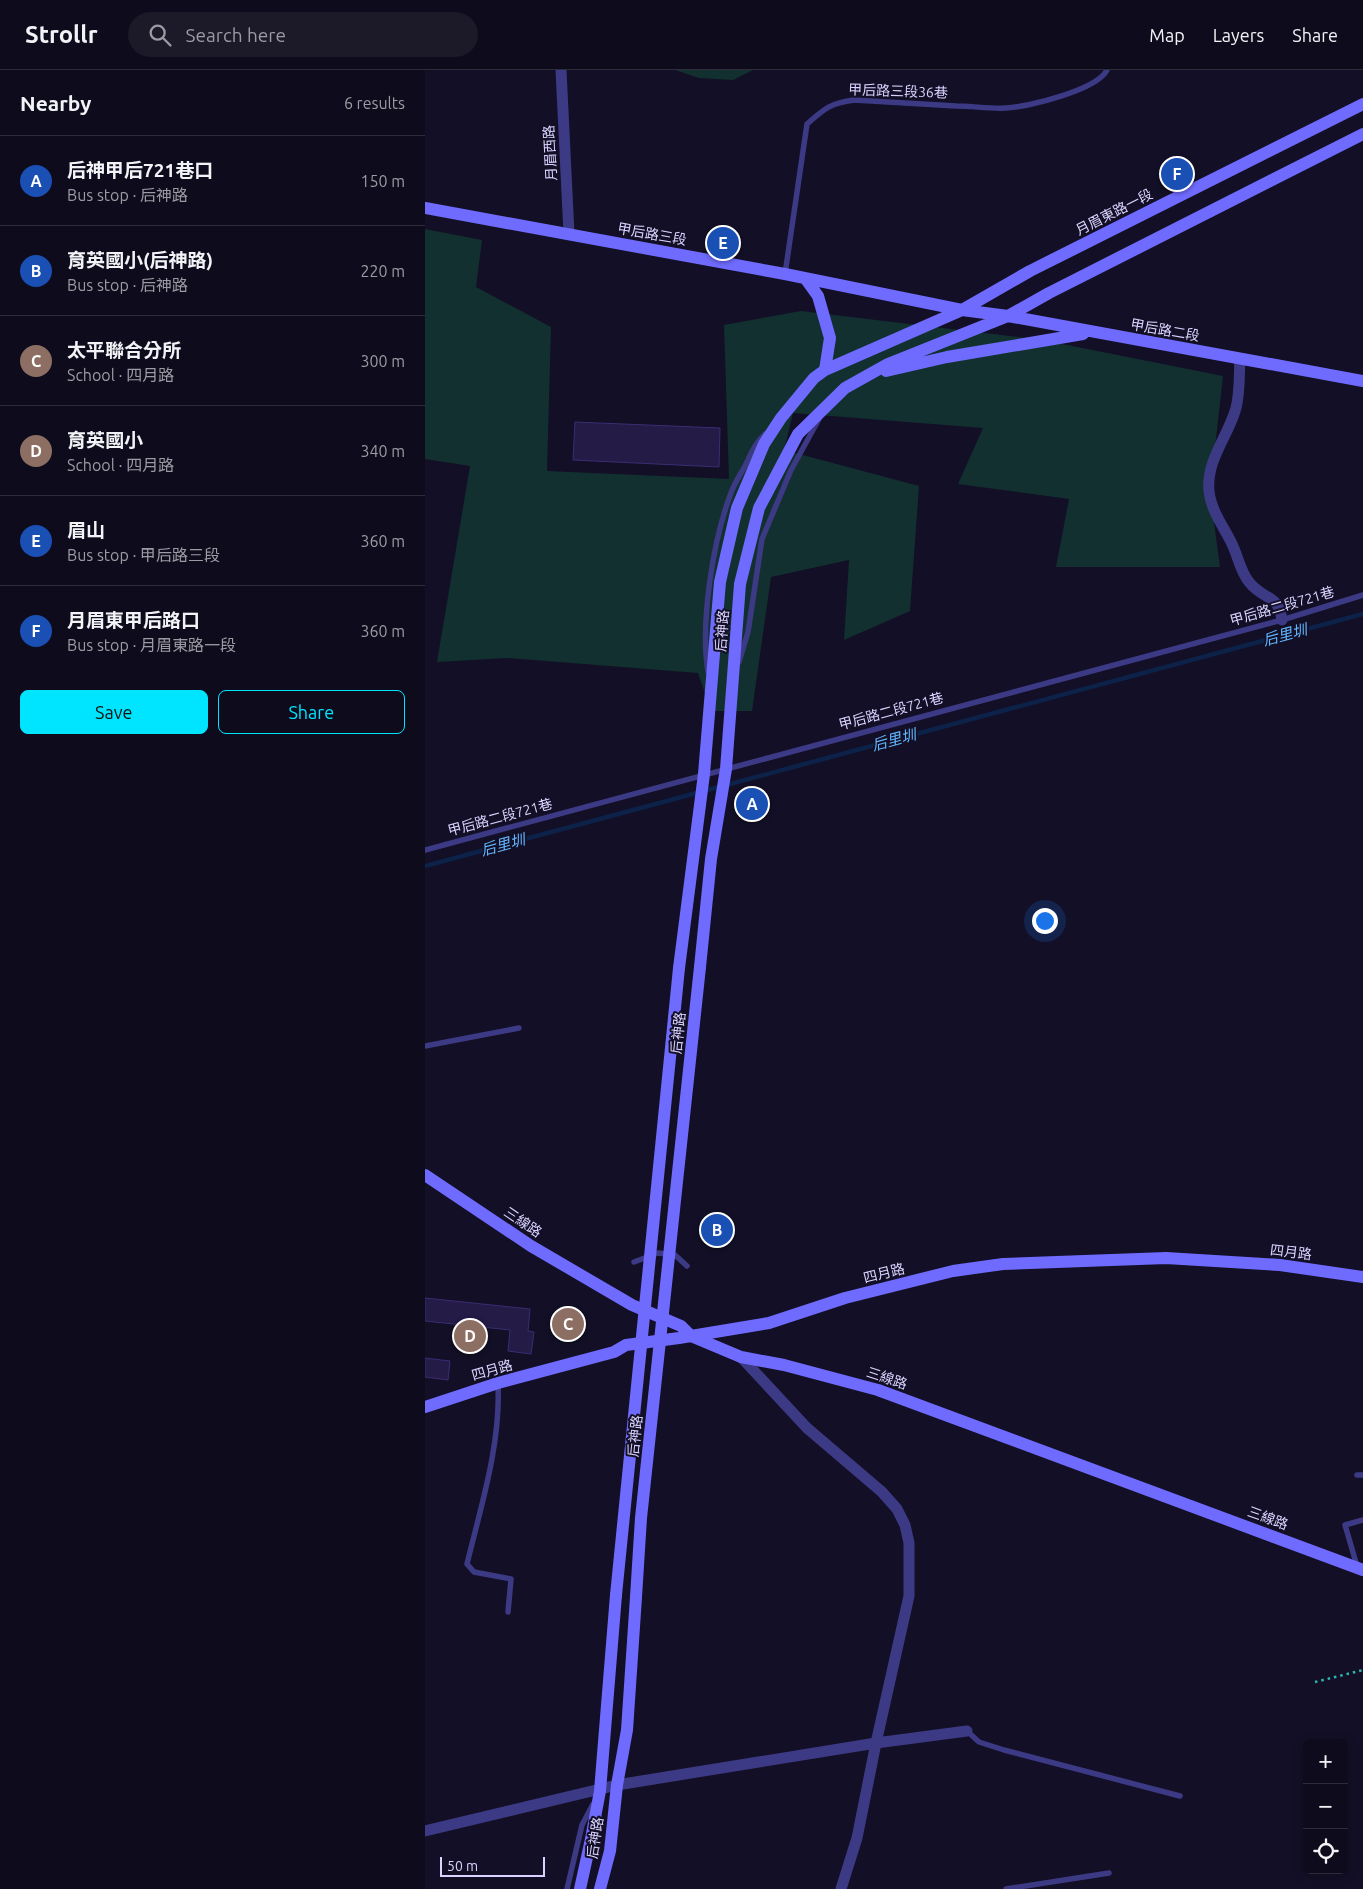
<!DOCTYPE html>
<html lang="en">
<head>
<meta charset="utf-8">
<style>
  :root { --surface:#0e0b1c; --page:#1c1929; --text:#f1f3f6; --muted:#9b9ba3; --line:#2e2b3b; --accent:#00e5ff }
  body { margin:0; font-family:Ubuntu,"Noto Sans TC",sans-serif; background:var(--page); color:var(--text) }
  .controls { position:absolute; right:15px; bottom:15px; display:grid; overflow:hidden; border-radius:8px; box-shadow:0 2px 12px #0003 }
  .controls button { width:45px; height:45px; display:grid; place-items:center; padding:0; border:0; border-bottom:1px solid var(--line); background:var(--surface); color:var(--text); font:25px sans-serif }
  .scale { position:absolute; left:15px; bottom:12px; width:105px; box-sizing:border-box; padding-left:5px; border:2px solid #d9d4ff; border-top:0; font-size:14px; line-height:18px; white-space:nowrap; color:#d9d4ff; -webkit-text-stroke:4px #130f26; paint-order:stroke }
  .you { position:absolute; left:619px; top:850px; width:18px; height:18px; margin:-12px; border:4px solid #fff; border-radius:50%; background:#1a73e8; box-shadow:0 0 0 8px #1a73e833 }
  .badge { display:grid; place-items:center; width:32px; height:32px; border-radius:50%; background:var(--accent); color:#fff; font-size:16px; font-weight:700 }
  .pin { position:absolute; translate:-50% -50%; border:2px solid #fff; box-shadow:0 1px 5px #0006 }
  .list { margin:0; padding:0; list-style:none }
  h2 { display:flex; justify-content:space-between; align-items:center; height:65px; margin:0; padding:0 20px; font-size:21px }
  h2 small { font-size:16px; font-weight:400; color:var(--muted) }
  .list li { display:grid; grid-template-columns:32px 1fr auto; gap:15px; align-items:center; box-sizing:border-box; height:90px; padding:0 20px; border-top:1px solid var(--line) }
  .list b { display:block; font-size:19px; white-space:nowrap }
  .list p { margin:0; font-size:16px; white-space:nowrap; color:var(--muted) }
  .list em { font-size:16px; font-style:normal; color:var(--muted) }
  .actions { display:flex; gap:10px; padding:15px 20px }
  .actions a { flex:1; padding:11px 0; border:1px solid var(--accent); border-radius:8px; text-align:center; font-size:18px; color:var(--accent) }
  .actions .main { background:var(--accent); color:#111 }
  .icon { flex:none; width:28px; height:28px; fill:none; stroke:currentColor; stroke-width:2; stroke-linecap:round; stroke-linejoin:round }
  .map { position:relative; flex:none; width:938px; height:1819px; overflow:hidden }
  header { display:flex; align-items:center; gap:30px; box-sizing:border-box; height:70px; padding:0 25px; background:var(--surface); border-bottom:1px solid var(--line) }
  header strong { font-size:24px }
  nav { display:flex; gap:28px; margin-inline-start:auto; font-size:18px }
  .search { width:350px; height:45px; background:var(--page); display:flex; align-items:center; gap:12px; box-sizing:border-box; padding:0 18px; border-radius:28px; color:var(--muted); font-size:19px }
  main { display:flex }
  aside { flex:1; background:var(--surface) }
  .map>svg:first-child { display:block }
</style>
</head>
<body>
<header>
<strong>Strollr</strong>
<div class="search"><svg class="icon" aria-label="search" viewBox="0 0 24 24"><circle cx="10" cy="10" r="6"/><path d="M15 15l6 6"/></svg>Search here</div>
<nav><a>Map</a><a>Layers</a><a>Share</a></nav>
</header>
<main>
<aside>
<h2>Nearby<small>6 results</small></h2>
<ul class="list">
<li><span class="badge" style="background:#1a4fb4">A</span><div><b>后神甲后721巷口</b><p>Bus stop · 后神路</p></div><em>150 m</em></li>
<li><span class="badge" style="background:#1a4fb4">B</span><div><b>育英國小(后神路)</b><p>Bus stop · 后神路</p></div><em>220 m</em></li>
<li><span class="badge" style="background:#8d6e63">C</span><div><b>太平聯合分所</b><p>School · 四月路</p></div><em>300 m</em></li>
<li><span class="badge" style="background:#8d6e63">D</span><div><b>育英國小</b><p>School · 四月路</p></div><em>340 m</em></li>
<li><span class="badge" style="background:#1a4fb4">E</span><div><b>眉山</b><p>Bus stop · 甲后路三段</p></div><em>360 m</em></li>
<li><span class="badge" style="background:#1a4fb4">F</span><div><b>月眉東甲后路口</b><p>Bus stop · 月眉東路一段</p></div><em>360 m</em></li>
</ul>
<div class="actions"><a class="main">Save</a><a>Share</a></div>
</aside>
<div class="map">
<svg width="938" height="1819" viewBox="0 0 938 1819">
  <rect width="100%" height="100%" fill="#130f26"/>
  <!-- green -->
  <path fill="#12302f" d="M250,0H328L308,10L274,8Z
    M0,159L57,170L51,217L126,257L122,401L304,409L299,255L376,241L617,270L798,306L785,422L795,497H631L644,429L533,414L558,358L368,343L359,380L494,416L485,541L419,570L424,490L346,507L327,641H286L273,603L82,588L12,592L45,396L0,389Z"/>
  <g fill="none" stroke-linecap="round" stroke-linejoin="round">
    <!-- stream -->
    <path stroke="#0c2248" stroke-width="4.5" d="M0,796L938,544"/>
  </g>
  <!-- building -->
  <path fill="#241b47" stroke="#3b2d73" d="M150,352L295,358L294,397L148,390Z
    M0,1228L105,1239L103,1261L109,1262L106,1284L83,1281L85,1260L0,1251Z
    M0,1288L25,1291L23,1310L0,1307Z"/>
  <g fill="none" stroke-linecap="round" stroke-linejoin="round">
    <!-- path -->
    <path stroke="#2fb8b0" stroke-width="2.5" stroke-dasharray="2.5 4" stroke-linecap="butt" d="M890,1612L938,1600"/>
    <!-- lane -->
    <path stroke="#3d3a85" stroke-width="5.5" d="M360,204L382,54C400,38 406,33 429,30C463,32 497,34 531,36C548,36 565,39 581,38C603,37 672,20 682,0
      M314,592L323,562L337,469L366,400L394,349
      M283,602C275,553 288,470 306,423C309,414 315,405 320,396C326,384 330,373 340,364
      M0,780L857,550L938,525
      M0,976L94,958
      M209,1192L233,1183L250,1185L262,1196
      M73,1313C76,1374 56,1436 42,1494L49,1502L86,1509L83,1542
      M932,1405H938
      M932,1496L920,1455L938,1450
      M542,1661L554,1672L579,1680L755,1726
      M142,1819L157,1755L168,1734
      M581,1819L684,1803"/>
    <!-- street -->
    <path stroke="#3d3a85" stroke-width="11" d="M136,0L144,164
      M815,289C814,305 815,323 811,338C803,367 781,390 784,421C786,441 799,457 807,474C813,486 815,501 824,512C839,531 853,523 857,550
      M316,1287L382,1358L457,1422L472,1439L480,1455L484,1473V1526L451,1673L432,1768L416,1819
      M0,1761L192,1715L451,1673L542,1661"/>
    <!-- secondary -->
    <path stroke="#6f6bff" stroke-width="12" d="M0,138L360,204L537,240L583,246L938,311
      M380,208L393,226L405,268L400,300
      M461,301L522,287L658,264
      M275,897L286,789L301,699L315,514L334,438L373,364L420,318L463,294L583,246L624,223L938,64
      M254,898L279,704L295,512L312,438L339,374L356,348L389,308L400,300L537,240L605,201L938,34
      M0,1105L106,1176L207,1235L256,1256L266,1266L316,1287L359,1295L453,1320L938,1500
      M0,1337L73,1313L189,1282L201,1275L254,1268L344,1253L420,1228L528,1201L578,1194L741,1188L855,1195L938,1207
      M155,1819L166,1769L175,1721L191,1525
      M175,1819L185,1781L192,1715L202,1660L211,1527"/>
    <!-- secondary-bridge -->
    <path stroke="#6f6bff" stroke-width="12" d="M191,1525L254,898
      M211,1527L216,1448L275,897"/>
  </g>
  <g text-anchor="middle" stroke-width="4" stroke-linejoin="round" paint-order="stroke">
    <!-- street labels -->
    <g font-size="14" fill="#d9d4ff" stroke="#130f26">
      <text transform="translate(473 21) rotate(2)" y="5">甲后路三段36巷</text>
      <text transform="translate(125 83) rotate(-93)" y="5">月眉西路</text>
      <text transform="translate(689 142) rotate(-27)" y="5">月眉東路一段</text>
      <text transform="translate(227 164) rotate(10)" y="5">甲后路三段</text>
      <text transform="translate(740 260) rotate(10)" y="5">甲后路二段</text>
      <text transform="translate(857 536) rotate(-16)" y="5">甲后路二段721巷</text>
      <text transform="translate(297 561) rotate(-86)" y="5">后神路</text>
      <text transform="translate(466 641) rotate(-15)" y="5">甲后路二段721巷</text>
      <text transform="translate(75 747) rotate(-15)" y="5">甲后路二段721巷</text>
      <text transform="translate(253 963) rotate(-84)" y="5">后神路</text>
      <text transform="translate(98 1152) rotate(34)" y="5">三線路</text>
      <text transform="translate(866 1182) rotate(7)" y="5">四月路</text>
      <text transform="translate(459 1203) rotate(-14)" y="5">四月路</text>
      <text transform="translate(67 1300) rotate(-16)" y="5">四月路</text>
      <text transform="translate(462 1308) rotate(18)" y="5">三線路</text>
      <text transform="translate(210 1366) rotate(-84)" y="5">后神路</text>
      <text transform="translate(843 1448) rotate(20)" y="5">三線路</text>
      <text transform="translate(170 1768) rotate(-81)" y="5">后神路</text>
    </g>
    <!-- water labels -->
    <g font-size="15" font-style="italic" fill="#62b6ff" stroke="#130f26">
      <text transform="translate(860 565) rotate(-15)" y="5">后里圳</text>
      <text transform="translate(469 670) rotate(-15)" y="5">后里圳</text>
      <text transform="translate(78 775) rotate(-15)" y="5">后里圳</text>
    </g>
  </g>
</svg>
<div class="controls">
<button>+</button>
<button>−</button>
<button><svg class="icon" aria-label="locate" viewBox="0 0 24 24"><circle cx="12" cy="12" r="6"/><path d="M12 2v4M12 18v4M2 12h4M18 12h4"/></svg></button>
</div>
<div class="scale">50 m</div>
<div class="you"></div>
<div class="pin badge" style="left:327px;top:734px;background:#1a4fb4">A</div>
<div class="pin badge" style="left:292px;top:1160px;background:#1a4fb4">B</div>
<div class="pin badge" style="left:143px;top:1254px;background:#8d6e63">C</div>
<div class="pin badge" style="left:45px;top:1266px;background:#8d6e63">D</div>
<div class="pin badge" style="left:298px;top:173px;background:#1a4fb4">E</div>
<div class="pin badge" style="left:752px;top:104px;background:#1a4fb4">F</div>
</div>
</main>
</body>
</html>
